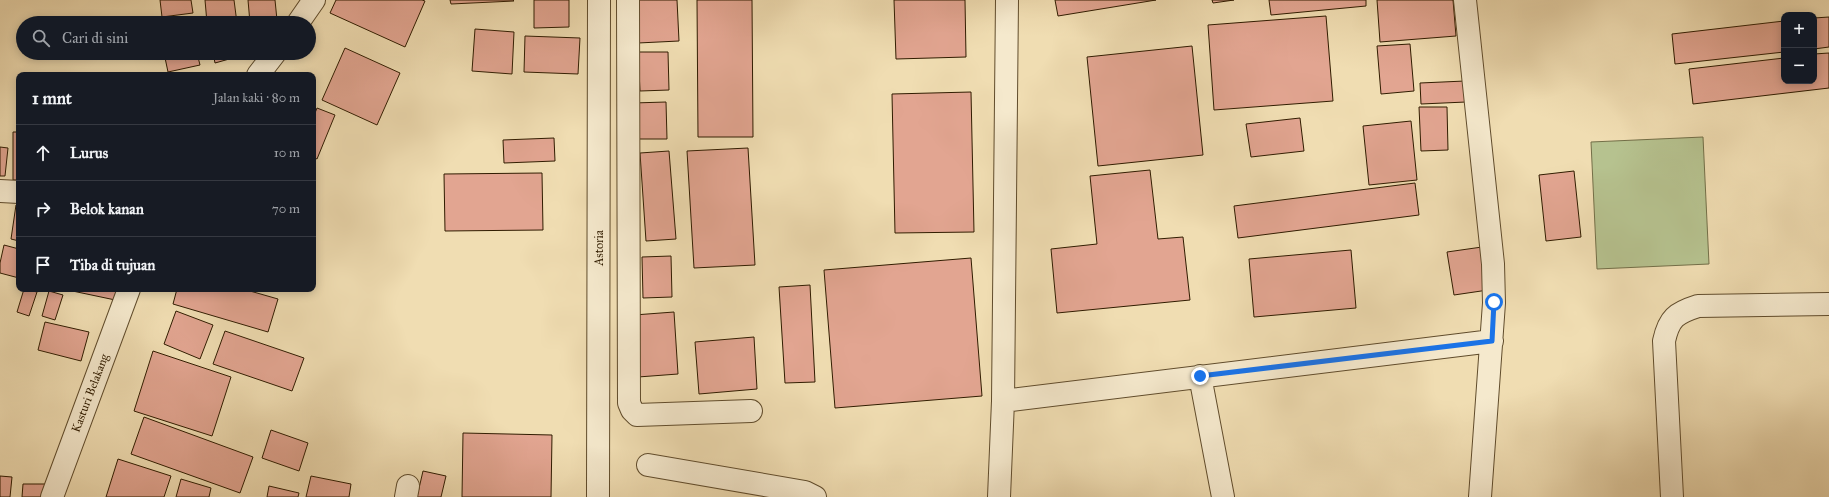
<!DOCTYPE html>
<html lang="id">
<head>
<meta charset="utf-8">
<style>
  :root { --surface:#171b24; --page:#242831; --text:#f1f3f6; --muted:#9ea1a6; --line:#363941 }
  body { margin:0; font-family:"IM FELL Great Primer",serif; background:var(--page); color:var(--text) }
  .controls { position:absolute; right:12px; top:12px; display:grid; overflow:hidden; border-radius:8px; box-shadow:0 2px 10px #0003 }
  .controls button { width:36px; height:36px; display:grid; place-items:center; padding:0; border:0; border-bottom:1px solid var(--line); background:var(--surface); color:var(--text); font:20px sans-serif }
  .stop { position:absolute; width:12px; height:12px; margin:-9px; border:3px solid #1a73e8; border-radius:50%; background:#fff }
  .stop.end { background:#1a73e8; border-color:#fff; box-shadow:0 1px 4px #0008 }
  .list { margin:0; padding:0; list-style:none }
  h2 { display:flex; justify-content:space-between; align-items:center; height:52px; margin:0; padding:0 16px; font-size:17px }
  h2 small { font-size:13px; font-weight:400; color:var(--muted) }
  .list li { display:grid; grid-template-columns:26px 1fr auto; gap:12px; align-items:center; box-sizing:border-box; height:56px; padding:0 16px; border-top:1px solid var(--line) }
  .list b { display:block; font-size:15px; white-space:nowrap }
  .list em { font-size:13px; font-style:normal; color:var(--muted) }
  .icon { flex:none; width:22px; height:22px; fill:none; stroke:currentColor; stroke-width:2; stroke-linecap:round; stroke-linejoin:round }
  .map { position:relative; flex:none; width:1829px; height:497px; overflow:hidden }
  .search { position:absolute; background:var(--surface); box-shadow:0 2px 10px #0003; left:16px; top:16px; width:300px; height:44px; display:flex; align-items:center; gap:10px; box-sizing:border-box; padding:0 14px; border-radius:22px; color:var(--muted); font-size:15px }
  .panel { position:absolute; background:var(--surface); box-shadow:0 2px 10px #0003; left:16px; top:72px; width:300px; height:220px; border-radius:8px }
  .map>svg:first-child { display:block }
</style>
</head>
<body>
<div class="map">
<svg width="1829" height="497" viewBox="0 0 1829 497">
  <rect width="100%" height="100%" fill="#f0ddb2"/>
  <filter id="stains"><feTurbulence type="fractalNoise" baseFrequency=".005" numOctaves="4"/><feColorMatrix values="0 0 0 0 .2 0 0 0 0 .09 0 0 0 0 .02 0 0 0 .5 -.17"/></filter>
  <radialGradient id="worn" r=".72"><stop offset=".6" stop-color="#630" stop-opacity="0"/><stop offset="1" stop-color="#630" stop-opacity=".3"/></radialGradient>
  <!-- green -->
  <path fill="#b6c28f" stroke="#736f48" d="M1703,137L1709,264L1597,269L1591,142Z"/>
  <!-- building -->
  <path fill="#e2a591" stroke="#301c00" d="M160,0H191L193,13L162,17Z
    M205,0H234L237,23H207Z
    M248,0H275L277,20L250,23Z
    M336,0H422L425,1L405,47L330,13Z
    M450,0H513L514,1L451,4Z
    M534,0H569V27L534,28Z
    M636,0H677L679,41L638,43Z
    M697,0H752L753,137H698Z
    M894,0H965L966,57L896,59Z
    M1055,0H1156L1058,16Z
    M1212,0H1234L1213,3Z
    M1269,0H1366V6L1271,15Z
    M1377,0H1453L1456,36L1380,42Z
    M1326,16L1333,101L1214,110L1208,25Z
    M1829,17V47L1814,49V18Z
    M1784,21V52L1675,64L1672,34Z
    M475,29L514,32L512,74L472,71Z
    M525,36L580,38L578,74L524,72Z
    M1410,44L1414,91L1381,94L1377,46Z
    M1192,46L1203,155L1098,166L1087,57Z
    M345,48L400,73L377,125L322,100Z
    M638,52H668L669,90L640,91Z
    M164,53H197L200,65L168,72Z
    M213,53H246L247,54L215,63Z
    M1829,53V88L1693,104L1689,69L1784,58V81H1814V54Z
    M1465,81L1466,102L1421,104L1420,83Z
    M971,92L974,232L895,233L892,94Z
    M666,102L667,139H634L633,103Z
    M1419,107H1447L1448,150L1421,151Z
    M317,108L335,115L317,159L313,157V118Z
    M1300,118L1304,151L1251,157L1246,124Z
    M1411,121L1417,180L1369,185L1363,126Z
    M13,132H19V180H13Z
    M554,138L555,161L504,163L503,140Z
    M0,147L8,148L5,176H0Z
    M748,148L755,265L694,268L687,151Z
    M669,151L676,239L646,241L640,153Z
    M1150,170L1158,239L1183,237L1190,300L1057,313L1051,249L1097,244L1090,176Z
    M1574,171L1581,237L1546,241L1539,175Z
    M542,173L543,230L445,231L444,174Z
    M1415,183L1419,215L1238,238L1234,206Z
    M16,205H19V241L11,239Z
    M4,245L19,249V278L0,273V263Z
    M1482,247L1488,290L1454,295L1447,252Z
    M1351,250L1356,308L1254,317L1249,259Z
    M671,256L672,297L643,298L642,257Z
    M971,258L982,396L835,408L824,270Z
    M810,285L815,382L785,383L779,287Z
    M24,289L37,292L29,316L17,312Z
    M63,289H122L120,301Z
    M177,289H243L278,299L268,332L173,304Z
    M49,291L63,295L55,320L42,316Z
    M176,311L213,325L200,359L164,344Z
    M674,312L678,374L638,377L634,315Z
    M45,322L89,332L81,361L38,350Z
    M225,331L304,358L292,391L213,364Z
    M754,337L757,389L699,394L695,342Z
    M153,351L231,377L212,436L134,411Z
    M144,417L253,457L240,493L131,454Z
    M271,430L308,443L299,471L262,458Z
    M463,433L552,435L551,497H462Z
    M118,459L171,476L164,497H106Z
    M423,471L446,476L441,497H417Z
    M0,476L12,477L10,497H0Z
    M311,476L351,484L349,497H306Z
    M181,479L211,488L209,497H176Z
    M23,484H47V497H22Z
    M269,486L299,493L298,497H267Z"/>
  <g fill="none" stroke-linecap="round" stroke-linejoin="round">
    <!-- minor casing -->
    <g stroke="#604c2c" stroke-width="24">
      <path id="minor" d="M628,0L629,403L632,410L637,415L751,411
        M1465,0L1493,264L1494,303L1480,497
        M298,23L314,0
        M258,75L275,53
        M0,191L19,192
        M1200,376L1223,497
        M1003,401L1492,341
        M648,465L805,492L815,497
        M52,497L129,289
        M406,497L408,486
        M598,497L599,0
        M999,497L1003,401L1007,0
        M1672,497L1664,341C1669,318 1676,313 1698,306L1829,304"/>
    </g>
    <!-- minor -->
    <use href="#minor" stroke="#f5e9cd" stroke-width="22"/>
  </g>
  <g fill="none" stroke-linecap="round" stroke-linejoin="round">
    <!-- route -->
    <path stroke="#1a73e8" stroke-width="5" d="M1200,376L1492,341L1494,302"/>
  </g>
  <g text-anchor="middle" stroke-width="4" stroke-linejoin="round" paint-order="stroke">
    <!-- street labels -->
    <g font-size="12" fill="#301c00" stroke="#f5e9cd">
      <text transform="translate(599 248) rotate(-90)" y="4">Astoria</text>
      <text transform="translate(90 393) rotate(-69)" y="4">Kasturi Belakang</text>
    </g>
  </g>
  <rect width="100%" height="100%" filter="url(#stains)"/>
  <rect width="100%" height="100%" fill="url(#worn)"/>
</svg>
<div class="controls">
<button>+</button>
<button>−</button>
</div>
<div class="stop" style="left:1494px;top:302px"></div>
<div class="stop end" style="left:1200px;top:376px"></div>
<div class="search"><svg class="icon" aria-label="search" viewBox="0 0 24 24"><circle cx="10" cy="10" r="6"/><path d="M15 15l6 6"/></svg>Cari di sini</div>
<section class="panel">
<h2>1 mnt<small>Jalan kaki · 80 m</small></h2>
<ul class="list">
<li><svg class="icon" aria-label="ahead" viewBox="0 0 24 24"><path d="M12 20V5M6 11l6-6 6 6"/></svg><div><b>Lurus</b></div><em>10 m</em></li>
<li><svg class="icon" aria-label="right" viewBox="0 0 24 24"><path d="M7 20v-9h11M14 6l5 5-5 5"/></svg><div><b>Belok kanan</b></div><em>70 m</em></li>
<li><svg class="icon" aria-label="arrive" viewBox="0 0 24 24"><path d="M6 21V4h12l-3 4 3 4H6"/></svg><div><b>Tiba di tujuan</b></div></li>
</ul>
</section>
</div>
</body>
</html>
